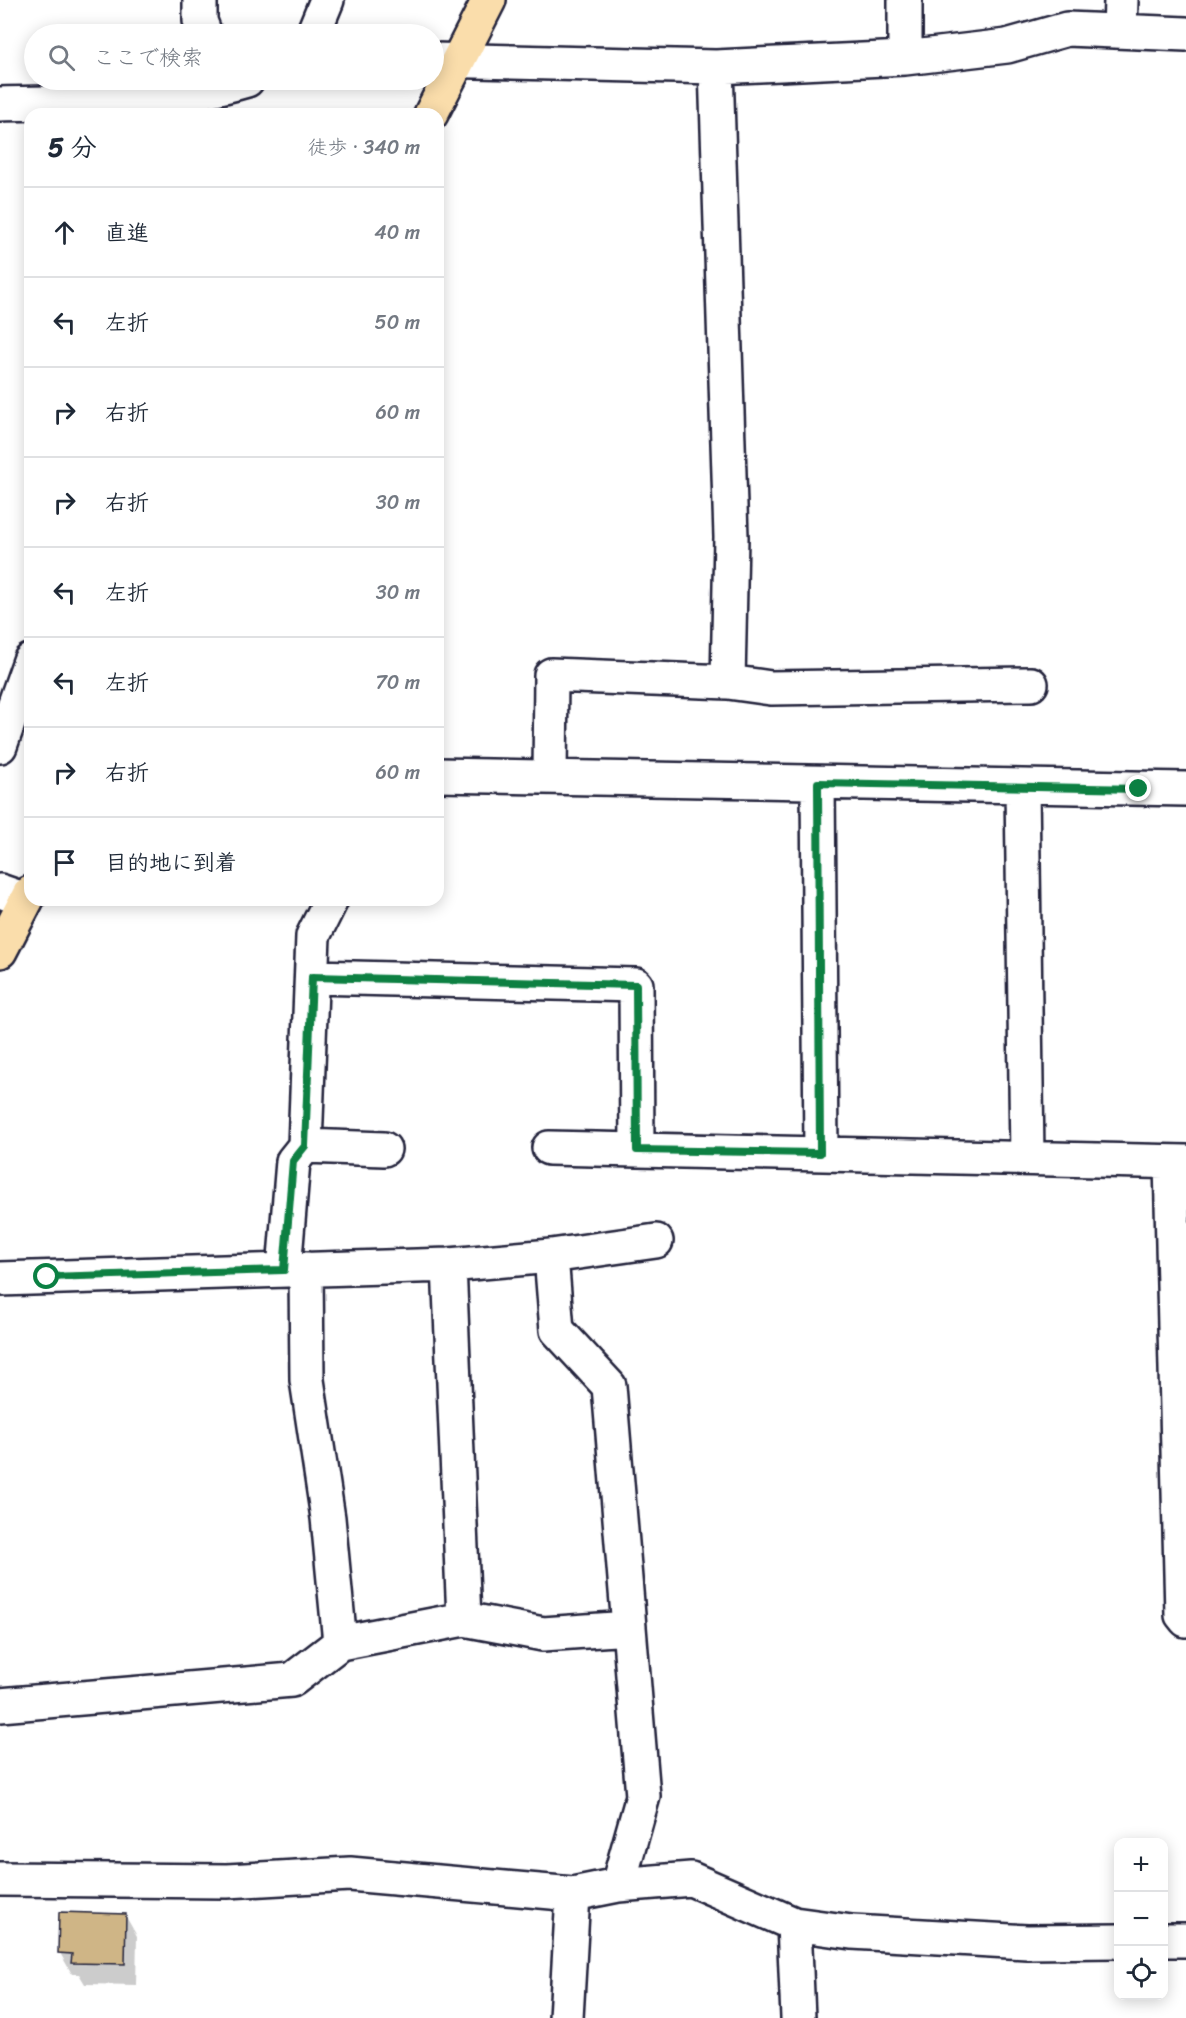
<!DOCTYPE html>
<html lang="ja">
<head>
<meta charset="utf-8">
<style>
  :root { --surface:#fff; --page:#f2f2f3; --text:#1f2937; --muted:#747a83; --line:#e0e1e3 }
  body { margin:0; font-family:Sriracha,"Klee One",sans-serif; background:var(--page); color:var(--text) }
  .controls { position:absolute; right:18px; bottom:18px; display:grid; overflow:hidden; border-radius:12px; box-shadow:0 3px 15px #0003 }
  .controls button { width:54px; height:54px; display:grid; place-items:center; padding:0; border:0; border-bottom:2px solid var(--line); background:var(--surface); color:var(--text); font:30px sans-serif }
  .stop { position:absolute; width:18px; height:18px; margin:-14px; border:4px solid #0b8043; border-radius:50%; background:#fff }
  .stop.end { background:#0b8043; border-color:#fff; box-shadow:0 2px 6px #0008 }
  .list { margin:0; padding:0; list-style:none }
  h2 { display:flex; justify-content:space-between; align-items:center; height:78px; margin:0; padding:0 24px; font-size:26px }
  h2 small { font-size:20px; font-weight:400; color:var(--muted) }
  .list li { display:grid; grid-template-columns:39px 1fr auto; gap:18px; align-items:center; box-sizing:border-box; height:90px; padding:0 24px; border-top:2px solid var(--line) }
  .list b { display:block; font-size:22px; white-space:nowrap }
  .list em { font-size:20px; font-style:normal; color:var(--muted) }
  .icon { flex:none; width:33px; height:33px; fill:none; stroke:currentColor; stroke-width:2; stroke-linecap:round; stroke-linejoin:round }
  .map { position:relative; flex:none; width:1186px; height:2018px; overflow:hidden }
  .search { position:absolute; background:var(--surface); box-shadow:0 3px 15px #0003; left:24px; top:24px; width:420px; height:66px; display:flex; align-items:center; gap:15px; box-sizing:border-box; padding:0 21px; border-radius:33px; color:var(--muted); font-size:22px }
  .panel { position:absolute; background:var(--surface); box-shadow:0 3px 15px #0003; left:24px; top:108px; width:420px; height:798px; border-radius:18px }
  .map>svg:first-child { display:block }
</style>
</head>
<body>
<div class="map">
<svg width="1186" height="2018" viewBox="0 0 1186 2018">
  <rect width="100%" height="100%" fill="#fff"/>
  <filter id="ink" filterUnits="userSpaceOnUse"><feTurbulence type="fractalNoise" baseFrequency=".0167" numOctaves="2"/><feDisplacementMap in="SourceGraphic" scale="12" xChannelSelector="R" yChannelSelector="G"/><feConvolveMatrix kernelMatrix="1 2 1 2 8 2 1 2 1" color-interpolation-filters="sRGB"/></filter>
  <g filter="url(#ink)">
    <!-- shadow -->
    <path fill="#0003" d="M125,1915L137,1936L136,1985L85,1984L79,1974H72L60,1953Z"/>
    <!-- building -->
    <path fill="#cfb586" stroke="#22223b" stroke-width="1.5" d="M59,1912L126,1914L125,1964L71,1963L72,1954L58,1953Z"/>
    <g fill="none" stroke-linecap="round" stroke-linejoin="round">
      <!-- minor casing -->
      <g stroke="#22223b" stroke-width="38">
        <path id="minor" d="M200,0V21L205,34
          M1120,31L1121,0
          M313,34L327,0
          M905,58V0
          M434,60L716,67L905,58L1007,46L1067,29L1186,34
          M716,67L731,537L728,682L771,688L1031,684
          M0,104C83,102 166,104 247,80
          M0,746L30,661
          M438,775L1186,789
          M550,777L551,675L728,682
          M818,783L821,1153
          M1022,787L1027,1157
          M0,891L26,900
          M331,900L313,936L305,1146L384,1149
          M312,977L636,985L637,1150
          M549,1148L1186,1162
          M1171,1162L1182,1615L1186,1620
          M551,1256L557,1330L609,1386L643,1796L618,1885
          M449,1265L464,1619
          M306,1269L307,1380L328,1518L340,1643
          M284,1270L293,1161L305,1146
          M0,1279L449,1265L551,1256L656,1241
          M0,1705L292,1680L340,1643L464,1619L543,1634L629,1628
          M0,1879L227,1881L350,1874L573,1894L618,1885L691,1879L794,1924L852,1932L1027,1942L1118,1941
          M794,1924L798,2018
          M1164,1940H1186
          M566,2018L573,1894"/>
      </g>
      <!-- major casing -->
      <g stroke="#22223b" stroke-width="38">
        <path id="major" d="M431,114L489,0
          M0,951L30,893"/>
      </g>
      <!-- minor -->
      <use href="#minor" stroke="#fff" stroke-width="33"/>
      <!-- major -->
      <use href="#major" stroke="#faddab" stroke-width="33"/>
    </g>
  </g>
  <g fill="none" stroke-linecap="round" stroke-linejoin="round" filter="url(#ink)">
    <!-- route -->
    <path stroke="#0b8043" stroke-width="8" d="M47,1277L284,1270L293,1161L305,1146L312,977L636,985L637,1150L820,1153L818,783L1139,789"/>
  </g>
</svg>
<div class="controls">
<button>+</button>
<button>−</button>
<button><svg class="icon" aria-label="locate" viewBox="0 0 24 24"><circle cx="12" cy="12" r="6"/><path d="M12 2v4M12 18v4M2 12h4M18 12h4"/></svg></button>
</div>
<div class="stop" style="left:47px;top:1277px"></div>
<div class="stop end" style="left:1139px;top:789px"></div>
<div class="search"><svg class="icon" aria-label="search" viewBox="0 0 24 24"><circle cx="10" cy="10" r="6"/><path d="M15 15l6 6"/></svg>ここで検索</div>
<section class="panel">
<h2>5 分<small>徒歩 · 340 m</small></h2>
<ul class="list">
<li><svg class="icon" aria-label="ahead" viewBox="0 0 24 24"><path d="M12 20V5M6 11l6-6 6 6"/></svg><div><b>直進</b></div><em>40 m</em></li>
<li><svg class="icon" aria-label="left" viewBox="0 0 24 24"><path d="M17 20v-9H6M10 6l-5 5 5 5"/></svg><div><b>左折</b></div><em>50 m</em></li>
<li><svg class="icon" aria-label="right" viewBox="0 0 24 24"><path d="M7 20v-9h11M14 6l5 5-5 5"/></svg><div><b>右折</b></div><em>60 m</em></li>
<li><svg class="icon" aria-label="right" viewBox="0 0 24 24"><path d="M7 20v-9h11M14 6l5 5-5 5"/></svg><div><b>右折</b></div><em>30 m</em></li>
<li><svg class="icon" aria-label="left" viewBox="0 0 24 24"><path d="M17 20v-9H6M10 6l-5 5 5 5"/></svg><div><b>左折</b></div><em>30 m</em></li>
<li><svg class="icon" aria-label="left" viewBox="0 0 24 24"><path d="M17 20v-9H6M10 6l-5 5 5 5"/></svg><div><b>左折</b></div><em>70 m</em></li>
<li><svg class="icon" aria-label="right" viewBox="0 0 24 24"><path d="M7 20v-9h11M14 6l5 5-5 5"/></svg><div><b>右折</b></div><em>60 m</em></li>
<li><svg class="icon" aria-label="arrive" viewBox="0 0 24 24"><path d="M6 21V4h12l-3 4 3 4H6"/></svg><div><b>目的地に到着</b></div></li>
</ul>
</section>
</div>
</body>
</html>
